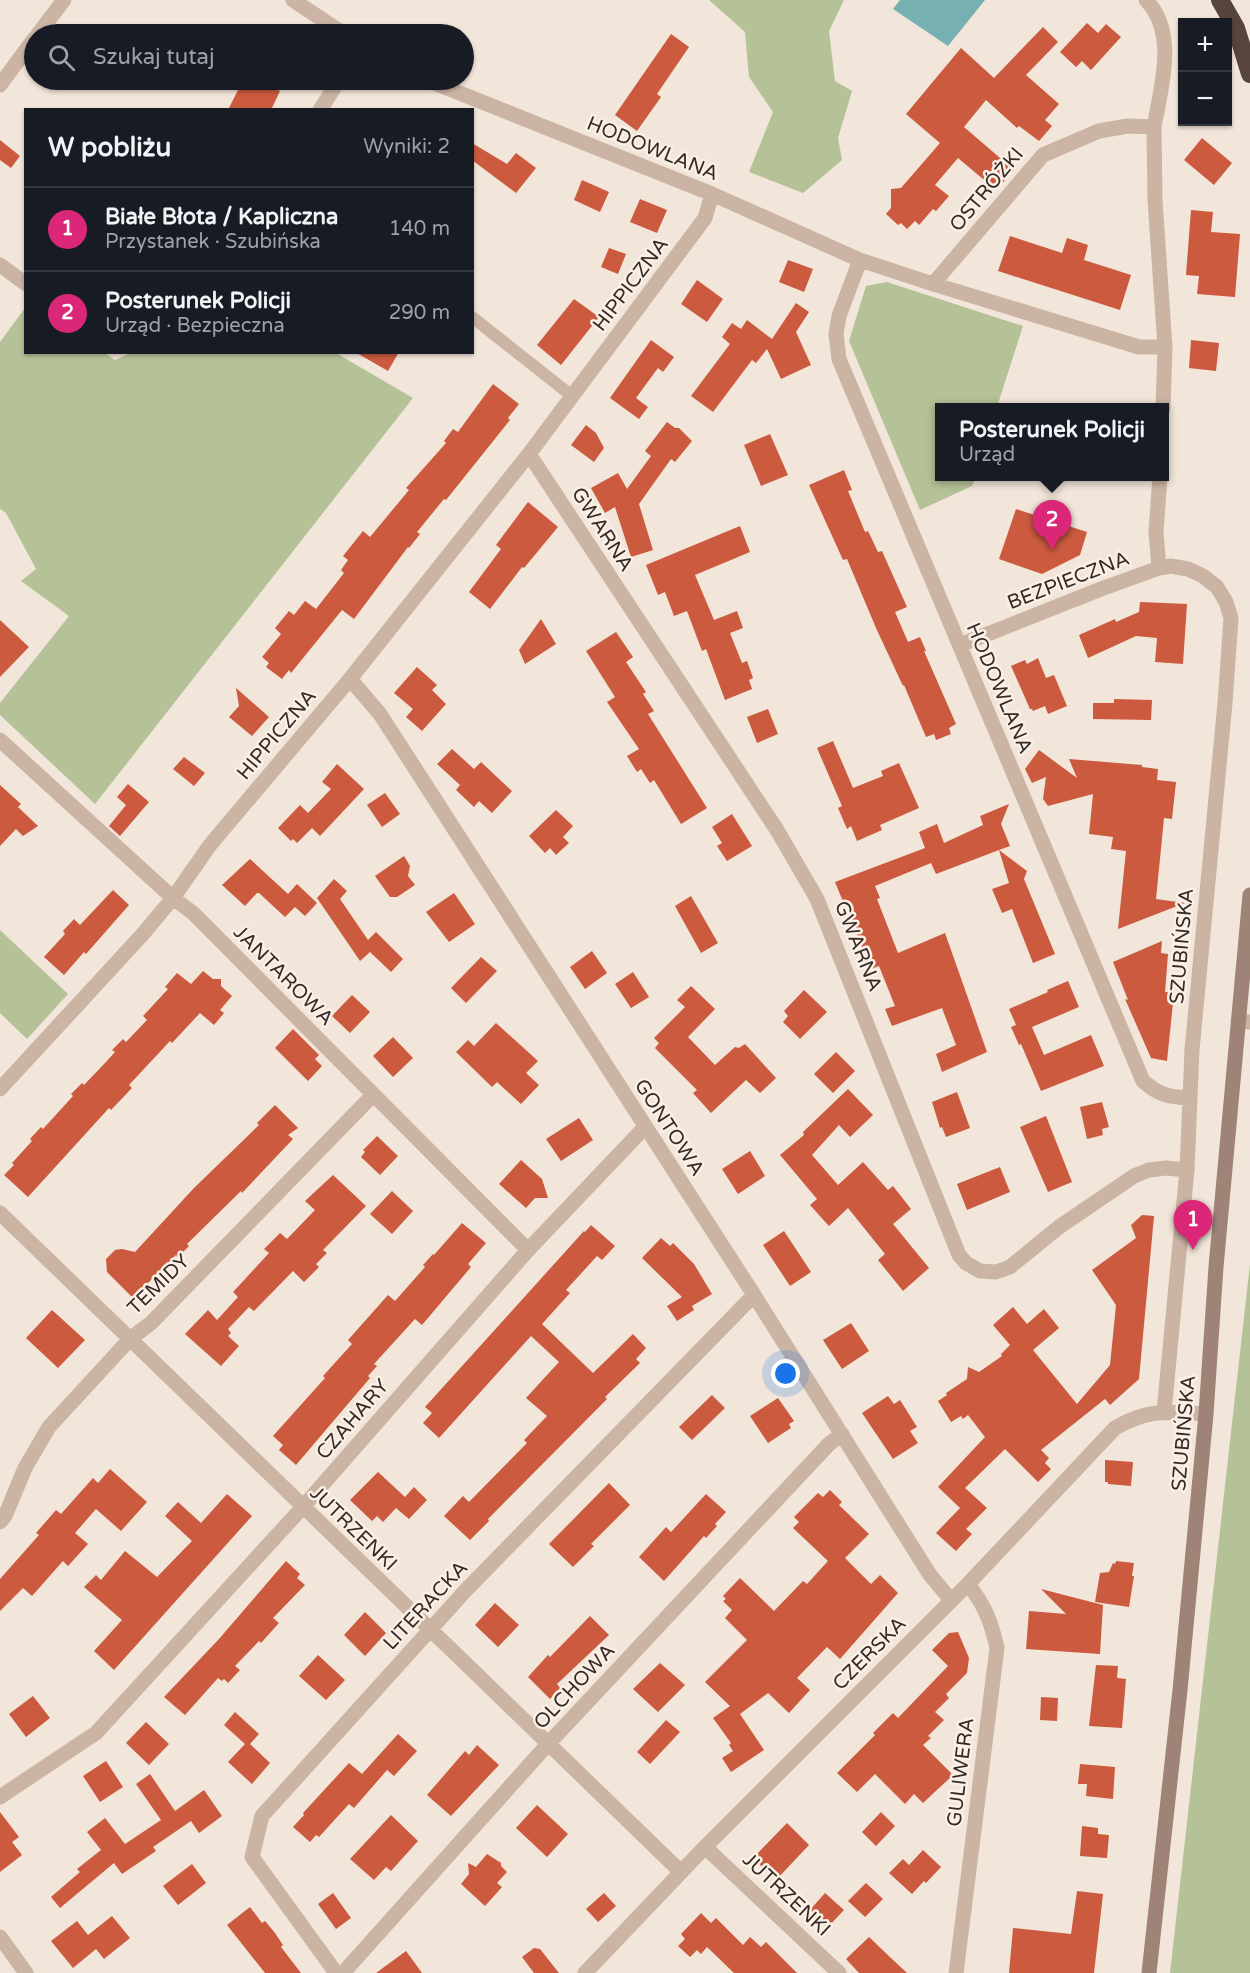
<!DOCTYPE html>
<html lang="pl">
<head>
<meta charset="utf-8">
<style>
  :root { --surface:#171b24; --page:#242831; --text:#f1f3f6; --muted:#9ea1a6; --line:#363941; --accent:#db2777 }
  body { margin:0; font-family:"Varela Round",sans-serif; background:var(--page); color:var(--text) }
  .controls { position:absolute; right:18px; top:18px; display:grid; overflow:hidden; border-radius:0px; box-shadow:0 2px 4px #0004 }
  .controls button { width:54px; height:54px; display:grid; place-items:center; padding:0; border:0; border-bottom:2px solid var(--line); background:var(--surface); color:var(--text); font:30px sans-serif }
  .you { position:absolute; left:786px; top:1374px; width:21px; height:21px; margin:-15px; border:4px solid #fff; border-radius:50%; background:#1a73e8; box-shadow:0 0 0 9px #1a73e833 }
  .badge { display:grid; place-items:center; width:39px; height:39px; border-radius:50%; background:var(--accent); color:#fff; font-size:20px; font-weight:700 }
  .pin { position:absolute; translate:-50% -50px; filter:drop-shadow(0 2px 3px #0008) }
  .pin::after { content:''; position:absolute; top:32px; width:21px; height:18px; background:inherit; clip-path:polygon(0 0,100% 0,50% 100%) }
  .popup { position:absolute; left:935px; top:403px; width:234px; height:78px; box-sizing:border-box; display:grid; place-content:center; border-radius:0px; background:var(--surface); filter:drop-shadow(0 2px 4px #0005); font-size:20px; white-space:nowrap; color:var(--muted) }
  .popup b { font-size:22px; color:var(--text) }
  .popup::after { content:''; position:absolute; left:50%; top:100%; margin-left:-12px; border:12px solid transparent; border-top-color:var(--surface) }
  .list { margin:0; padding:0; list-style:none }
  h2 { display:flex; justify-content:space-between; align-items:center; height:78px; margin:0; padding:0 24px; font-size:26px }
  h2 small { font-size:20px; font-weight:400; color:var(--muted) }
  .list li { display:grid; grid-template-columns:39px 1fr auto; gap:18px; align-items:center; box-sizing:border-box; height:84px; padding:0 24px; border-top:2px solid var(--line) }
  .list b { display:block; font-size:22px; white-space:nowrap }
  .list p { margin:0; font-size:20px; white-space:nowrap; color:var(--muted) }
  .list em { font-size:20px; font-style:normal; color:var(--muted) }
  .icon { flex:none; width:33px; height:33px; fill:none; stroke:currentColor; stroke-width:2; stroke-linecap:round; stroke-linejoin:round }
  .map { position:relative; flex:none; width:1250px; height:1973px; overflow:hidden }
  .search { position:absolute; background:var(--surface); box-shadow:0 2px 4px #0004; left:24px; top:24px; width:450px; height:66px; display:flex; align-items:center; gap:15px; box-sizing:border-box; padding:0 21px; border-radius:33px; color:var(--muted); font-size:22px }
  .panel { position:absolute; background:var(--surface); box-shadow:0 2px 4px #0004; left:24px; top:108px; width:450px; height:246px; border-radius:0px }
  .map>svg:first-child { display:block }
</style>
</head>
<body>
<div class="map">
<svg width="1250" height="1973" viewBox="0 0 1250 1973">
  <rect width="100%" height="100%" fill="#f2e5d9"/>
  <!-- green -->
  <path fill="#b5c298" d="M709,0H844L829,31L835,81L852,91L838,138L842,160L803,193L749,172L773,112L749,77L745,32Z
    M887,282L1023,326L997,407L940,408V476L976,477L972,486L920,510L849,341L866,286Z
    M25,308L26,352L105,353L115,360L133,352L336,353L413,398L95,804L0,715V703L69,616L21,581L36,569L6,513L0,509V342Z
    M0,930L68,994L27,1039L0,1013Z
    M1250,1264V1973H1170Z"/>
  <!-- water -->
  <path fill="#76b0b0" d="M900,0H985L948,46L893,9Z"/>
  <!-- building -->
  <path fill="#cb5a3e" d="M1087,23L1098,33L1106,24L1121,37L1091,70L1082,61L1076,67L1060,52Z
    M1043,27L1058,42L1026,75L1059,104L1045,120L1052,126L1039,141L1019,126L1017,128L986,100L964,127L1014,170L996,190L958,158L935,185L949,196L936,211L933,209L919,225L915,221L907,229L901,223L898,225L886,214L891,208V189L901,188L940,143L906,114L961,48L994,78Z
    M671,34L689,47L657,94L661,97L637,131L615,115Z
    M246,80H256L280,91L271,110H228L240,86L243,87Z
    M1202,138L1232,163L1214,185L1184,160Z
    M0,140L20,156L11,168L0,160Z
    M472,143L507,164L516,153L536,168L516,193L472,160Z
    M582,180L609,192L600,212L574,200Z
    M640,199L667,210L657,233L630,222Z
    M1191,210L1213,212L1211,232L1240,234L1235,297L1197,294L1199,276L1186,275Z
    M1010,236L1062,253L1067,238L1088,245L1084,260L1131,275L1120,310L998,271Z
    M609,248L626,254L618,274L601,267Z
    M788,260L813,269L804,292L779,282Z
    M697,280L723,299L707,322L681,304Z
    M574,299L599,317L561,365L537,345Z
    M796,303L809,312L796,332L811,365L781,379L767,349L756,363L752,360L713,412L691,396L730,344L722,337L732,323L741,329L747,320L772,339Z
    M651,340L674,357L663,372L658,368L636,398L648,407L639,419L610,398Z
    M1191,340L1219,343L1216,371L1189,368Z
    M355,352H399L388,371Z
    M493,384L519,404L508,418L510,420L446,500L444,499L417,532L420,534L409,548L408,547L354,619L342,610L291,673L289,670L282,679L266,667L269,663L262,657L281,634L275,628L289,611L294,615L305,601L316,609L344,573L341,570L348,560L343,556L363,531L370,537L409,490L406,488L446,443L444,441L453,429L458,432Z
    M667,422L675,428H679L692,441L675,462L671,459L639,504L653,550L631,557L615,507L605,513L591,488L618,473L627,489L651,456L645,451Z
    M586,425L596,433L604,448L594,462L571,445Z
    M770,434L788,475L761,486L744,445Z
    M844,470L852,490L848,491L865,532L868,531L878,552L882,551L907,607L895,612L908,642L920,637L926,651H924L956,724L949,728L951,734L936,740L934,734L926,737L904,685L903,686L876,628L847,559L843,560L809,485Z
    M528,502L558,527L524,568L522,567L490,609L469,592L501,549L496,545Z
    M1016,509L1087,532L1080,555L1042,574L999,559Z
    M740,526L750,552L695,575L714,620L737,611L743,628L730,633L742,663L747,661L753,678L749,680L752,689L725,700L706,649L702,651L687,611L674,616L665,592L658,595L646,565Z
    M1140,602L1187,604L1183,664L1155,662L1157,638L1136,636L1088,658L1079,635L1115,619L1116,622L1139,612Z
    M541,619L556,644L525,664L519,650Z
    M0,620L29,647L0,677Z
    M616,632L633,657L626,662L646,692L643,694L654,711L648,714L707,808L681,824L654,780L650,783L641,769L637,772L627,756L639,749L607,702L615,697L586,651Z
    M1038,658L1046,678L1054,675L1067,706L1048,714L1045,706L1033,711L1032,709H1030L1011,666L1025,660L1027,664Z
    M417,667L437,685L432,690L446,704L422,731L406,717L413,709L394,693Z
    M236,688L269,717L252,736L229,717L239,706Z
    M1114,699L1152,700L1151,720L1093,719V703H1114Z
    M768,709L778,734L757,743L747,717Z
    M833,741L853,788L883,776L881,771L899,763L919,808L880,825L882,830L857,841L851,826L847,829L838,808L842,806L817,748Z
    M452,749L474,769L481,762L512,791L492,813L479,801L474,807L456,790L460,785L437,764Z
    M1039,750L1077,778L1069,759L1142,765V767L1158,769L1157,780L1176,782L1172,819L1164,818L1156,899L1185,903L1118,929L1126,851L1111,849L1113,837L1089,834L1093,794L1048,806L1043,799L1046,777L1032,783L1025,769Z
    M184,757L205,773L194,786L173,769Z
    M337,764L364,789L320,836L312,828L297,843L293,839L291,841L278,828L300,805L308,813L331,789L322,782Z
    M128,784L149,802L120,836L109,826L126,805L117,797Z
    M0,785L21,804L18,807L38,826L23,836L16,829L0,846Z
    M385,793L400,814L382,827L367,805Z
    M1009,804L1001,824L1010,846L999,850L1027,871L1024,879L1055,954L1033,963L1012,909L1002,913L992,889L1009,883L999,850L936,874L931,863L875,886L880,898L877,899L898,953L945,933L987,1052L942,1072L936,1054L956,1045L942,1008L892,1026L885,1009L895,1006L879,966L871,969L835,882L925,848L919,832L937,824L944,843L983,825L980,816Z
    M556,810L573,826L563,837L569,843L556,855L550,848L545,853L529,836Z
    M732,814L752,846L727,861L717,846L722,843L712,827Z
    M404,856L410,866L408,876L415,885L397,897H390L375,876Z
    M250,859L288,894L297,884L317,903L305,916L295,907L285,917L259,893H257L245,906L222,885Z
    M334,879L347,891L340,899L368,940L376,932L403,959L391,972L370,952L360,961L317,898Z
    M113,890L129,905L86,954L84,952L64,975L44,957L65,934L63,931L74,919L80,925Z
    M454,893L475,924L449,942L426,912Z
    M691,896L718,943L701,953L675,906Z
    M1162,941L1161,953L1168,954L1165,992L1174,993L1167,1061L1151,1058L1125,999L1128,1000L1113,962Z
    M592,951L607,973L585,989L570,967Z
    M481,957L497,971L466,1003L451,988Z
    M203,971L213,979H221V986L232,996L220,1010L224,1013L214,1025L200,1013L172,1043L170,1041L129,1085L132,1088L111,1110L109,1108L28,1197L4,1175L14,1165L12,1163L32,1141L30,1139L41,1127L43,1129L73,1096L71,1094L82,1083L84,1085L105,1063L115,1052L112,1050L123,1039L126,1042L147,1020L143,1016L168,989L165,987L177,973L191,984Z
    M633,972L649,997L631,1008L615,984Z
    M1068,981L1079,1007L1032,1027L1044,1055L1091,1035L1104,1066L1041,1091L1021,1044L1019,1045L1011,1027L1016,1025L1009,1009L1048,992L1047,990Z
    M691,986L715,1009L688,1037L715,1065L735,1047L739,1048L745,1044L776,1078L760,1093L746,1080L711,1113L693,1093L697,1090L655,1048L659,1043L654,1038L685,1007L677,1000Z
    M804,990L827,1012L800,1039L783,1022L788,1016L784,1011Z
    M352,995L370,1012L350,1033L332,1016Z
    M496,1023L538,1061L526,1073L539,1085L521,1104L497,1082L492,1087L456,1052L468,1040L474,1046Z
    M293,1029L319,1055L315,1059L322,1066L308,1081L275,1048Z
    M393,1037L413,1058L393,1077L373,1056Z
    M836,1052L855,1071L833,1093L814,1074Z
    M848,1089L873,1115L850,1137L839,1125L812,1155L838,1185L863,1162L888,1190L893,1186L911,1209L893,1224L929,1268L903,1291L878,1260L885,1254L848,1208L829,1226L810,1205L817,1199L780,1155L804,1135L803,1132Z
    M957,1092L970,1128L946,1137L942,1127L940,1128L932,1102Z
    M1102,1102L1109,1127L1102,1129L1103,1135L1087,1139L1080,1107Z
    M275,1105L298,1128L288,1135L293,1139L242,1193L241,1191L187,1244L189,1246L178,1257L176,1255L133,1298L107,1272L106,1259L115,1250L122,1249L135,1252L194,1188L259,1125L257,1123Z
    M1046,1116L1072,1182L1048,1192L1020,1127Z
    M579,1118L593,1140L561,1161L546,1139Z
    M377,1136L398,1156L380,1175L361,1157L365,1152L363,1150Z
    M750,1151L765,1176L738,1194L722,1169Z
    M521,1160L542,1179L548,1198H535L526,1208L499,1184Z
    M1000,1167L1010,1192L967,1210L957,1184Z
    M333,1175L366,1206L323,1250L327,1253L316,1264L319,1267L304,1282L293,1271L254,1311L249,1307L228,1329L231,1333L228,1336L239,1346L221,1366L185,1334L208,1310L217,1320L238,1297L233,1292L269,1253L264,1249L280,1233L287,1239L315,1210L305,1201Z
    M392,1191L413,1211L392,1234L370,1214Z
    M1142,1215L1154,1216L1139,1379L1110,1405L1105,1399L1041,1450L1049,1458L1045,1463L1051,1469L1038,1482L1005,1449L965,1488L987,1508L966,1529L972,1534L956,1551L936,1533L960,1508L938,1487L985,1437L968,1415L963,1419L961,1416L951,1422L938,1401L947,1395L946,1393L967,1379L968,1367L979,1372L1002,1356L1001,1354L1010,1345L993,1325L1013,1307L1027,1324L1044,1309L1059,1328L1033,1350L1077,1404L1110,1365L1116,1305L1092,1270L1136,1238L1131,1225Z
    M462,1223L486,1243L468,1264L471,1267L422,1325L415,1319L374,1364L377,1366L368,1376L370,1378L296,1465L279,1450L283,1445L273,1436L325,1378L323,1376L352,1344L348,1340L388,1295L395,1301L425,1267L423,1265L433,1254L434,1255Z
    M591,1225L615,1246L602,1260L597,1256L566,1290L570,1293L542,1324L593,1373L633,1334L646,1348L636,1359L640,1363L605,1397L607,1399L488,1519L489,1521L470,1540L444,1516L463,1496L469,1502L527,1443L524,1440L547,1416L526,1398L559,1362L531,1336L439,1438L423,1423L432,1413L425,1407L584,1231L585,1232Z
    M784,1231L811,1272L790,1286L763,1245Z
    M661,1238L670,1246L673,1243L694,1264L712,1294L692,1306L694,1310L677,1321L667,1306L682,1297L642,1258Z
    M52,1310L85,1340L58,1368L26,1338Z
    M851,1323L869,1351L842,1369L823,1340Z
    M712,1395L725,1408L692,1440L679,1427Z
    M888,1396L894,1404L900,1400L917,1427L910,1431L918,1443L893,1459L862,1413Z
    M778,1398L794,1421L789,1424L791,1428L768,1443L750,1416Z
    M1105,1460L1133,1462L1131,1486L1108,1484V1482H1105Z
    M110,1469L147,1502L121,1531L96,1509L75,1533L88,1544L68,1566L63,1561L32,1596L23,1588L0,1611V1579L39,1535L36,1533L56,1510L61,1514L93,1478L98,1483Z
    M378,1472L405,1497L414,1487L427,1500L409,1519L396,1508L383,1522L377,1516L372,1521L350,1500Z
    M609,1483L630,1505L591,1544L594,1546L573,1567L549,1544Z
    M830,1490L842,1502L839,1505L869,1534L845,1558L871,1584L880,1575L898,1593L840,1659L827,1647L797,1678L810,1690L789,1713L768,1693L740,1714L764,1750L731,1772L722,1758L733,1751L729,1745L731,1743L713,1718L730,1706L705,1682L747,1640L725,1618L732,1610L723,1601L726,1599L723,1596L740,1578L774,1611L803,1581L807,1584L828,1561L793,1528L799,1522L794,1517L818,1493L823,1497Z
    M227,1494L252,1516L114,1670L94,1651L122,1620L84,1587L96,1575L101,1580L125,1551L157,1577L192,1541L165,1516L178,1502L201,1523Z
    M706,1494L726,1512L715,1524L717,1526L706,1538L704,1536L664,1581L639,1557L666,1527L671,1532Z
    M286,1561L300,1574L297,1578L305,1585L273,1618L279,1623L261,1643L259,1641L235,1666L240,1670L228,1683L224,1679L222,1681L218,1678L185,1715L164,1697L219,1639Z
    M1116,1561L1134,1563L1132,1576H1134L1129,1607L1095,1602L1100,1573L1109,1572L1113,1563L1115,1564Z
    M1041,1589L1103,1605L1100,1654L1026,1649L1029,1611L1066,1614Z
    M495,1603L519,1625L498,1647L475,1625Z
    M365,1612L386,1633L365,1656L344,1635Z
    M590,1616L609,1635L557,1684L560,1688L550,1699L528,1677L548,1655L550,1657Z
    M958,1632L969,1658L967,1673L946,1694L949,1698L935,1712L944,1720L928,1736L931,1738L923,1745L953,1775L923,1803L914,1794L905,1804L875,1774L857,1792L837,1773L875,1735L873,1733L893,1713L898,1718L948,1666L932,1650L949,1633Z
    M318,1655L345,1680L326,1700L299,1676Z
    M660,1663L685,1685L658,1712L633,1689Z
    M1096,1665L1118,1666L1117,1678L1126,1679L1122,1728L1089,1726Z
    M33,1696L50,1718L26,1737L9,1714Z
    M1041,1697L1058,1698L1057,1721L1040,1720Z
    M235,1712L259,1734L250,1744L270,1763L252,1784L228,1762L245,1744L224,1725Z
    M666,1720L680,1732L650,1764L637,1752Z
    M146,1722L169,1744L149,1765L126,1743Z
    M398,1734L417,1751L394,1776L387,1770L354,1808L349,1804L319,1837L316,1835L310,1842L293,1827L304,1815L303,1813L349,1763L362,1774Z
    M477,1745L499,1765L451,1816L427,1795L465,1751L469,1755Z
    M106,1761L123,1787L100,1802L83,1776Z
    M1080,1764L1115,1767L1113,1799L1086,1796L1087,1784H1078Z
    M150,1774L175,1811L204,1790L222,1816L199,1833L191,1821L153,1847L156,1851L122,1874L114,1863L60,1908L51,1897L80,1872L77,1869L101,1850L87,1832L105,1818L125,1844L161,1820L136,1784Z
    M537,1805L568,1834L547,1857L516,1828Z
    M0,1812L19,1837L12,1842L22,1855L0,1872Z
    M881,1812L895,1826L876,1846L862,1832Z
    M391,1815L418,1841L391,1871L386,1867L374,1880L350,1859Z
    M787,1823L809,1845L776,1880L753,1858Z
    M1082,1826L1098,1828V1834L1109,1835L1107,1858L1080,1856Z
    M923,1850L941,1867L926,1883L924,1881L912,1894L889,1873L903,1859L909,1865Z
    M487,1854L501,1863V1866L507,1872L497,1883L502,1887L485,1906L461,1884L469,1874L468,1863L476,1867Z
    M192,1864L206,1883L178,1905L163,1886Z
    M866,1883L883,1899L865,1917L848,1901Z
    M1077,1891L1103,1894L1094,1973H1009L1013,1928L1071,1934Z
    M333,1893L351,1918L336,1929L318,1904Z
    M604,1893L616,1906L598,1922L586,1909Z
    M825,1893L844,1910L827,1928L809,1911Z
    M250,1907L262,1923L265,1921L275,1933L283,1945L281,1947L301,1973H265L227,1925Z
    M701,1913L711,1923L716,1918L743,1945L750,1937L761,1947L766,1942L797,1973H734L707,1947L701,1954L697,1950L690,1957L678,1946L685,1939L681,1934Z
    M112,1916L130,1938L104,1959L96,1949L73,1968L51,1941L77,1921L88,1935Z
    M869,1937L891,1958L907,1973H859L846,1959Z
    M534,1948L540,1949L559,1973H534L522,1957Z
    M406,1951L422,1973H376Z"/>
  <g fill="none" stroke-linecap="round" stroke-linejoin="round">
    <!-- service -->
    <path stroke="#cbb4a4" stroke-width="12" d="M472,317L572,396"/>
    <!-- minor -->
    <path stroke="#cbb4a4" stroke-width="15" d="M293,0L344,34
      M1146,0C1178,33 1161,87 1154,127
      M38,34L64,0
      M427,80L712,194L860,260L933,284L1139,347H1165
      M0,85L34,39
      M320,110L339,80
      M860,260L839,316L836,334L839,359L1143,1081C1159,1095 1168,1097 1190,1098
      M0,265L26,284
      M933,284L1043,155L1099,131L1128,126L1154,127L1155,200L1165,347L1163,408
      M529,454L777,830L817,899L959,1255L966,1263L980,1271L996,1272L1010,1267L1059,1227L1134,1176L1149,1170L1166,1168L1187,1170
      M1159,568L1156,532L1160,476
      M960,645L1101,589L1159,568L1171,566L1188,569L1203,576L1217,587L1226,602L1231,618L1225,703L1192,1050L1187,1170L1164,1412
      M350,679L380,714L754,1295L930,1575L951,1600
      M0,740L173,898L193,913L528,1250
      M0,1089L142,935L173,898L210,845L350,679L529,454L705,218L712,194
      M0,1213L681,1872
      M0,1522L5,1516L25,1468L49,1427L130,1339L151,1323L373,1095
      M0,1797L96,1733L302,1508L528,1250L645,1127
      M705,1847L839,1973
      M0,1937L26,1973
      M336,1973L252,1857L262,1816L466,1590L754,1295
      M343,1973L548,1744L829,1444L842,1434
      M956,1973L997,1648C991,1621 985,1606 968,1584"/>
    <!-- tertiary -->
    <path stroke="#cbb4a4" stroke-width="15" d="M1238,1021L1250,1022
      M585,1973L705,1847L968,1584L1115,1428C1149,1408 1169,1412 1206,1414"/>
    <!-- secondary -->
    <path stroke="#9e8376" stroke-width="15" d="M1149,1973L1180,1690L1206,1414L1216,1267L1250,895"/>
    <!-- motorway -->
    <path stroke="#57443d" stroke-width="18" d="M1220,0L1236,28L1250,74"/>
  </g>
  <g text-anchor="middle" stroke-width="5" stroke-linejoin="round" paint-order="stroke">
    <!-- street labels -->
    <g font-size="20" fill="#362a26" stroke="#faf0e5">
      <text transform="translate(653 148) rotate(22)" y="7">HODOWLANA</text>
      <text transform="translate(986 189) rotate(-50)" y="7">OSTRÓŻKI</text>
      <text transform="translate(630 284) rotate(-53)" y="7">HIPPICZNA</text>
      <text transform="translate(603 529) rotate(57)" y="7">GWARNA</text>
      <text transform="translate(1068 580) rotate(-21)" y="7">BEZPIECZNA</text>
      <text transform="translate(1000 688) rotate(67)" y="7">HODOWLANA</text>
      <text transform="translate(276 734) rotate(-50)" y="7">HIPPICZNA</text>
      <text transform="translate(859 946) rotate(68)" y="7">GWARNA</text>
      <text transform="translate(1181 946) rotate(-85)" y="7">SZUBIŃSKA</text>
      <text transform="translate(284 975) rotate(45)" y="7">JANTAROWA</text>
      <text transform="translate(670 1127) rotate(57)" y="7">GONTOWA</text>
      <text transform="translate(158 1284) rotate(-44)" y="7">TEMIDY</text>
      <text transform="translate(352 1419) rotate(-49)" y="7">CZAHARY</text>
      <text transform="translate(1183 1433) rotate(-85)" y="7">SZUBIŃSKA</text>
      <text transform="translate(354 1528) rotate(44)" y="7">JUTRZENKI</text>
      <text transform="translate(425 1605) rotate(-47)" y="7">LITERACKA</text>
      <text transform="translate(869 1653) rotate(-45)" y="7">CZERSKA</text>
      <text transform="translate(574 1686) rotate(-47)" y="7">OLCHOWA</text>
      <text transform="translate(960 1772) rotate(-83)" y="7">GULIWERA</text>
      <text transform="translate(787 1894) rotate(43)" y="7">JUTRZENKI</text>
    </g>
  </g>
</svg>
<div class="controls">
<button>+</button>
<button>−</button>
</div>
<div class="you"></div>
<div class="pin badge" style="left:1193px;top:1250px">1</div>
<div class="pin badge" style="left:1052px;top:550px">2</div>
<div class="popup"><b>Posterunek Policji</b>Urząd</div>
<div class="search"><svg class="icon" aria-label="search" viewBox="0 0 24 24"><circle cx="10" cy="10" r="6"/><path d="M15 15l6 6"/></svg>Szukaj tutaj</div>
<section class="panel">
<h2>W pobliżu<small>Wyniki: 2</small></h2>
<ul class="list">
<li><span class="badge">1</span><div><b>Białe Błota / Kapliczna</b><p>Przystanek · Szubińska</p></div><em>140 m</em></li>
<li><span class="badge">2</span><div><b>Posterunek Policji</b><p>Urząd · Bezpieczna</p></div><em>290 m</em></li>
</ul>
</section>
</div>
</body>
</html>
